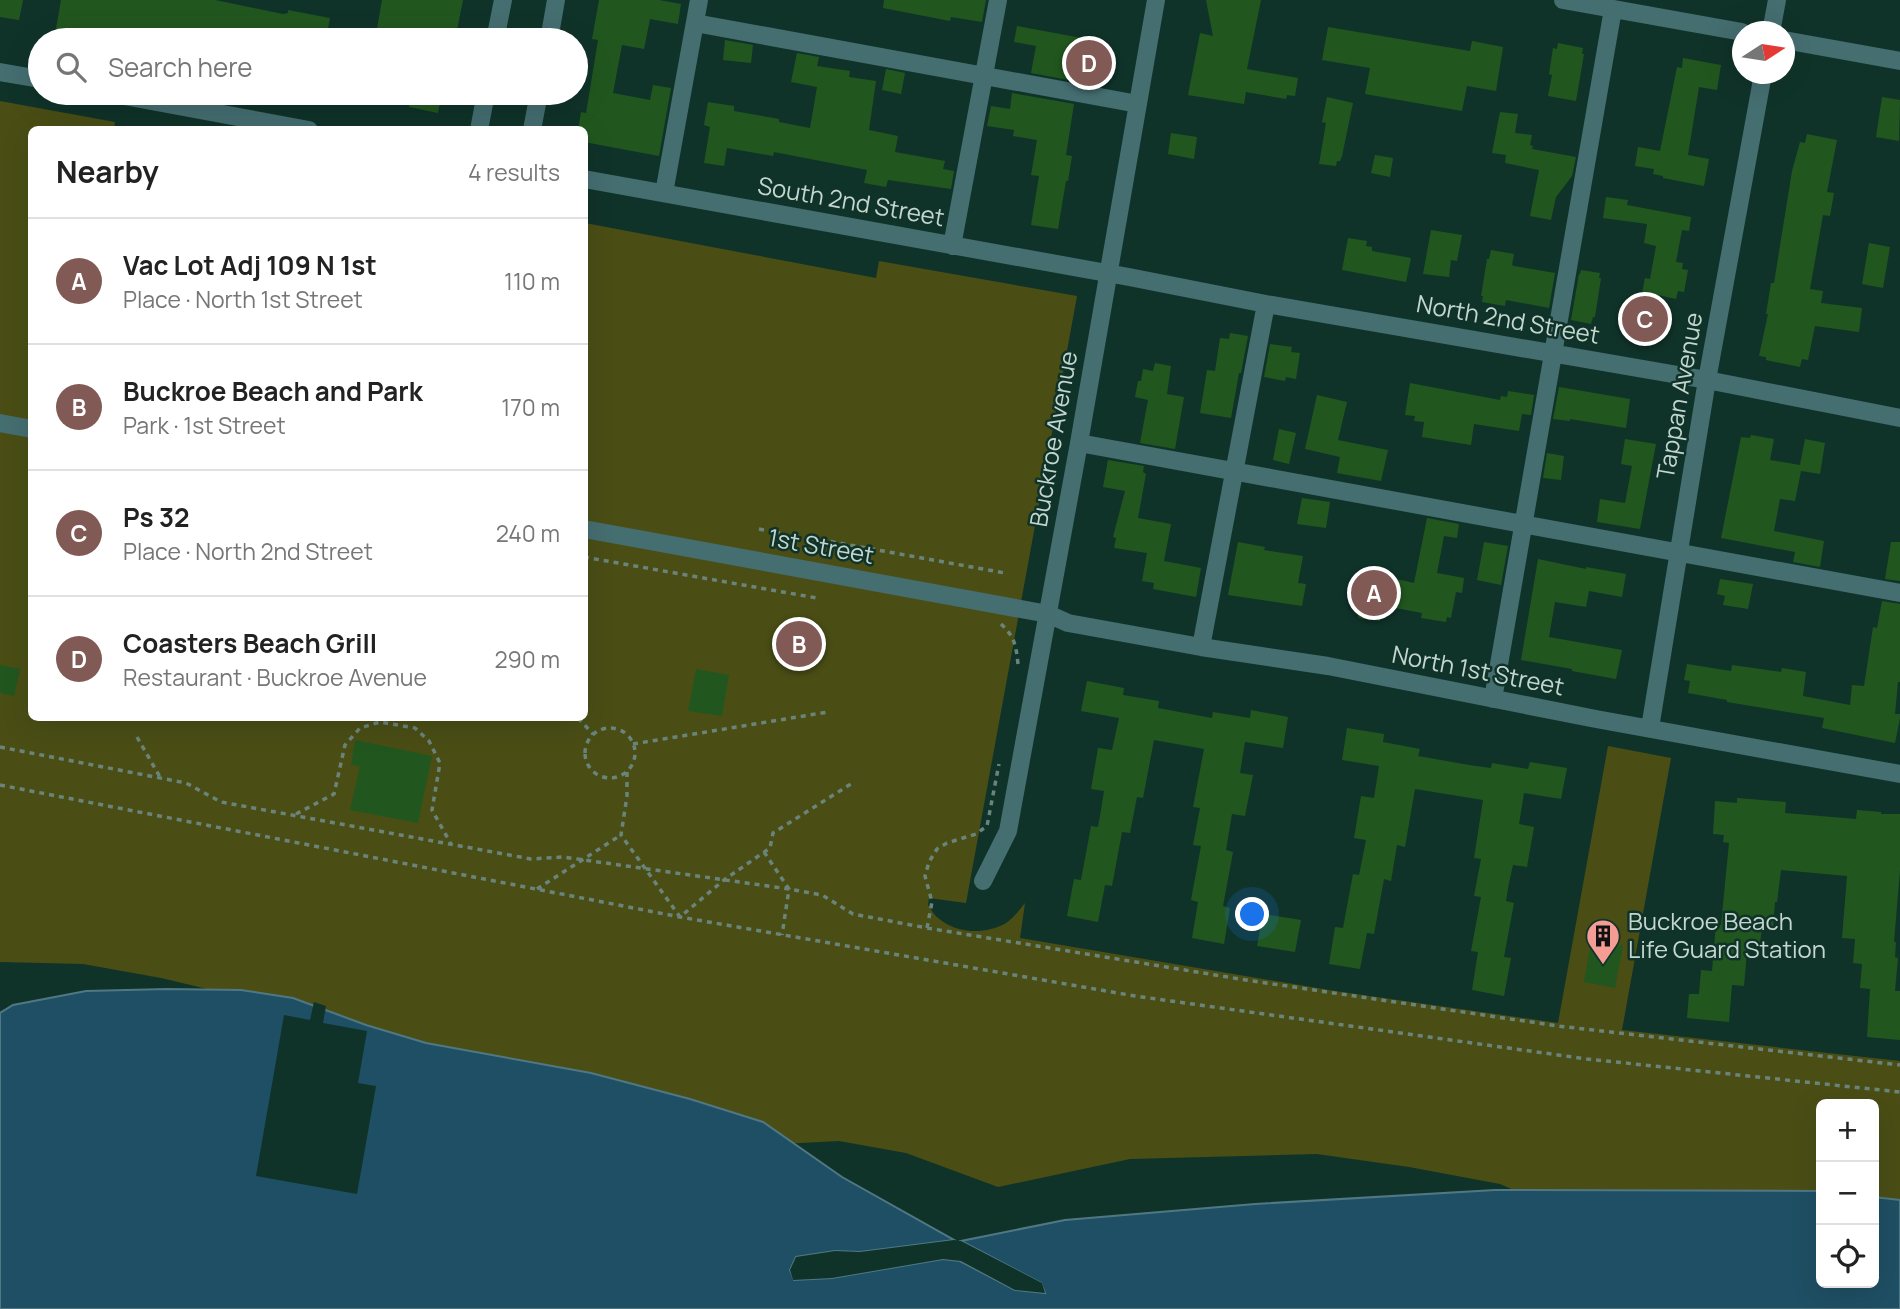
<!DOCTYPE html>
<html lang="en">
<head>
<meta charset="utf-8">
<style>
  :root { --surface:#fff; --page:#f2f2f2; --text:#222; --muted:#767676; --line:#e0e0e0; --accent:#815955 }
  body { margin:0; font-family:Manrope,sans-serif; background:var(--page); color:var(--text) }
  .controls { position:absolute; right:21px; bottom:21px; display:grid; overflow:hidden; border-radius:10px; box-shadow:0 7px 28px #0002 }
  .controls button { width:63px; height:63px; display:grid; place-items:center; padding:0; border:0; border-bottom:2px solid var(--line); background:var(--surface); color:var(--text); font:35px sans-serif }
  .compass { position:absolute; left:1732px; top:21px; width:63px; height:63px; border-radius:50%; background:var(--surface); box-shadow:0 7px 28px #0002; rotate:78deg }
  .you { position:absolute; left:1253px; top:915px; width:24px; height:24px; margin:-18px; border:5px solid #fff; border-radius:50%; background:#1a73e8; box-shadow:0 0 0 10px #1a73e833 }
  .badge { display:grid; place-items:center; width:46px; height:46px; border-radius:50%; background:var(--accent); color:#fff; font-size:23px; font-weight:700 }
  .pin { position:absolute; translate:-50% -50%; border:4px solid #fff; box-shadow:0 2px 7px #0006 }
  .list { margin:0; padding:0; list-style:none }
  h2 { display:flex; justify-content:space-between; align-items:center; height:91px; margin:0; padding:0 28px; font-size:30px }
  h2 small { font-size:23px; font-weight:400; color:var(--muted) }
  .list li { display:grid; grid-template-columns:46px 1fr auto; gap:21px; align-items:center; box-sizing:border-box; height:126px; padding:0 28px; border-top:2px solid var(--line) }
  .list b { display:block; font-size:26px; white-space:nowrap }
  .list p { margin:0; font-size:23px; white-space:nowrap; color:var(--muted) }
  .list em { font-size:23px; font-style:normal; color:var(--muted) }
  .icon { flex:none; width:38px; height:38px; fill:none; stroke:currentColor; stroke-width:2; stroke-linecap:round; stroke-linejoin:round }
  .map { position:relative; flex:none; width:1900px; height:1309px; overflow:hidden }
  .search { position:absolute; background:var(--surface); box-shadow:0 7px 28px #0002; left:28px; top:28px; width:560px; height:77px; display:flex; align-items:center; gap:18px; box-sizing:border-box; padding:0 24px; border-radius:38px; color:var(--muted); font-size:26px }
  .panel { position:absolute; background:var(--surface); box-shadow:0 7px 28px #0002; left:28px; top:126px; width:560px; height:595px; border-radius:10px }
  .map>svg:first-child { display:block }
</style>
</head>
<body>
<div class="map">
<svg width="1900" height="1309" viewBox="0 0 1900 1309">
  <rect width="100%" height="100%" fill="#103329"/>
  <!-- green -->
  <path fill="#4a4e15" d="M0,101L115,122L114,129L32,130V718H584L585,223L876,278L879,261L1077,296L966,903L929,898L928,905C931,909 934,915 938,918C957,934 985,935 1006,923C1014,918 1020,909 1025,903L1020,938L1335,991L1558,1023L1608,746L1671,758L1622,1030L1900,1061V1204H1874V1104H1821V1205L1558,1209L1500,1184L1409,1167L1317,1154L1130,1159L998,1187L906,1153L839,1141L708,1148L266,1003L161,978L83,964L0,962Z"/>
  <!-- water -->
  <path fill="#1f4f64" stroke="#507884" stroke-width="2" d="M167,989L241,990L293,998L366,1025L426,1043L591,1073L690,1099L763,1122L842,1177L954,1240L860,1252L835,1251L796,1257L790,1270L794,1280L832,1278L943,1259L960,1261L1015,1290L1045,1293L1041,1283L961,1241L1065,1220L1255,1204L1495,1190L1821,1191V1283H1874V1197L1900,1200V1309H0V1013L13,1005L86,991Z"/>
  <!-- pier -->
  <path fill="#103329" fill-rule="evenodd" d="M314,1002L326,1006L323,1023L367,1031L358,1083L376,1086L357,1194L256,1176L284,1015L310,1020Z
    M954,1240L961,1241L1042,1283L1045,1293L1015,1290L961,1261L943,1259L832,1278L793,1280L790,1270L796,1257L835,1251L860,1252ZM957,1242L1039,1286L1040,1289L1016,1286L962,1258L943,1256L831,1274L796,1277L793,1270L798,1260L835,1255L860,1256L954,1244Z"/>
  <!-- building -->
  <path fill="#21571f" d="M0,0H23L19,20L0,17Z
    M61,0H215L283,14L288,13V10L330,18L326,40H279L264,38L263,40H54Z
    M382,0H463L455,40H375Z
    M599,0H659L681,4L678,24L650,19L644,49L622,45L613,93L650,100L653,85L671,88L659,156L584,142V130H578L581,112L586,113L598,40L592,39Z
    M884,0H986L982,22L951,17L950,21L883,8Z
    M1206,0H1261L1247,69L1298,78L1295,96L1287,95L1286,99L1246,92L1244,104L1188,95L1200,33L1213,36Z
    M1017,26L1103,42L1096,85L1031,73L1036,46L1014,42Z
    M1328,27L1470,51L1472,41L1503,47L1496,91L1467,86L1462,111L1365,94L1370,68L1322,60Z
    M725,40L753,45L751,63L723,60Z
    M1558,43L1583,48L1582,54H1584L1576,101L1548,96L1552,75L1549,74L1553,48L1557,49Z
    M797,53L819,57L817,66L850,71L849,77L876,81L869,130L898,136L895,152L945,161L943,169L954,171L951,189L888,180L886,187L864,183L867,170L774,152L773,156L727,148L724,166L704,163L710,127L704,125L708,102L734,106V111L779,119V122L810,128L817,87L791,82Z
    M1683,58L1721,65L1717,90L1699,87L1688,155L1709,159L1704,186L1663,178V176L1653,174L1654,169L1635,166L1638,147L1660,151L1677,67L1682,68Z
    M886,69L905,73L901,94L882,90Z
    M412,93H442L438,113L409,107Z
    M1012,93L1074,104L1066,155L1072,156L1068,181H1066L1058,229L1031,225L1039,176L1031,175L1037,140L1013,136L1014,130L987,126L991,106L1010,109Z
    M1327,97L1353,103L1342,156L1340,161H1337L1336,166L1319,164L1326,123L1322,122Z
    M1882,97L1900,100L1899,141L1876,137Z
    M1500,112L1518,114L1515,133L1532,135L1530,145L1533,146L1532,149L1576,157L1572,176L1556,197L1551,220L1530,216L1539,170L1505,163L1506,155L1492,153Z
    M1171,133L1197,137L1194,159L1168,154Z
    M1807,134L1837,140L1827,192L1834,193L1830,216L1823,215L1810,289L1823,291L1821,303L1862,308L1859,332L1815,326L1808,360L1802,359L1800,367L1766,360V357L1759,356L1768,314H1766L1771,283H1774L1792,171L1800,142L1805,143Z
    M1375,155L1393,158L1390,177L1371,173Z
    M1606,197L1628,200L1627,205L1691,217L1689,231L1682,230L1676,262L1683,263L1682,269L1688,270L1684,292L1678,291L1676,299L1658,295L1653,331L1635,328L1637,308H1639L1645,278L1650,279L1656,246L1644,243L1647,224L1603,218Z
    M1431,230L1462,235L1457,261L1451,260L1449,277L1423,274Z
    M1348,238L1367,241L1366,246L1372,247V251L1411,258L1406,282L1342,270Z
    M1869,243L1890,247L1883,288L1862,284Z
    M1491,250L1514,254L1512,265L1514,266L1555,273L1549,308L1506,300L1505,306L1482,302L1483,296H1481L1487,259H1489Z
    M1581,270L1600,273L1599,278H1601L1595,317H1593L1591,324L1571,320L1579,274H1580Z
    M1230,333L1248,336L1241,373H1239L1231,418L1200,413L1207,370L1215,371L1220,338L1229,339Z
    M1270,344L1292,347L1291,352L1300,353L1296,379L1286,377L1285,381L1264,377Z
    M1155,363L1171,366L1167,394L1184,397L1175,449L1140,443L1148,400L1135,397L1138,381H1141L1143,369L1153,371Z
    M1410,383L1500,400L1501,396L1507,397L1508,391L1534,395L1531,415L1522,414L1519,431L1474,424L1471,445L1422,437L1424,422L1414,421L1415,416L1405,415Z
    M1559,387L1630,399L1626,428L1570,419V421L1553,419Z
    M1317,395L1347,402L1338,440L1388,450L1381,481L1337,473L1340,457L1305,449Z
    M1279,429L1296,433L1289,464L1273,460Z
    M1751,435L1774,439L1770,460L1800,465L1805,439L1825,443L1820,474L1801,471L1795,501L1780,499L1774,531L1824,541L1820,567L1793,562L1795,552L1721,538L1741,437L1750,438Z
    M1625,439L1656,444L1640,529L1597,522L1600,499L1625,503L1632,466L1621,464Z
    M1547,453L1564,456L1561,480L1543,478Z
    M1108,460L1144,466L1143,472L1146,474L1138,518L1171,524L1164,561L1201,568L1196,597L1153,589L1154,583L1142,581L1147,553L1114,548L1116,538L1113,537L1125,491L1103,487Z
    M1302,498L1330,502L1326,528L1297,524Z
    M1427,518L1459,524L1457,538L1444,536L1437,573L1464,578L1462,593L1456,592L1451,618L1447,617L1446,622L1421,618L1422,613L1385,606L1384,613H1381L1380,621L1358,618L1359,609H1358L1364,573H1367L1368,569L1384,571L1383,576L1414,583Z
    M1238,542L1265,547L1264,550L1303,556L1298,583L1306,584L1302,606L1228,595Z
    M1484,542L1508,546L1501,585L1477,580Z
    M1891,542H1900V581L1885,579Z
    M1538,559L1586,569V567L1626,574L1622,597L1589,591L1586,607L1555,602L1549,637L1622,650L1616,679L1572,671V669L1521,660Z
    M1720,579L1753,584L1748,609L1723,605L1725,596L1717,594Z
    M1882,601L1900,604V682H1898L1895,714H1900V718L1895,743L1822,728L1824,718L1727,702V700L1688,693L1690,681L1684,680L1687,664L1731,671L1732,665L1781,672L1782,668L1806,672L1803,696L1850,705L1852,685L1864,686L1873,627L1877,628Z
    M0,665L20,669L14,696L0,693Z
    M696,669L729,675L722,716L688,711Z
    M1087,681L1124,688L1123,695L1159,701L1158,708L1212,718L1213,712L1250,718L1251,710L1288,717L1283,748L1245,742L1240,773L1253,775L1245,816L1232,814L1226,850L1233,852L1223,906L1230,908L1224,944L1192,938L1198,902L1191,900L1201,846L1193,845L1200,808L1193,807L1204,749L1154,740L1143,798L1137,797L1130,833L1122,832L1112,886L1105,885L1098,922L1067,916L1074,879L1081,880L1091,826L1098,827L1101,810L1104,791L1091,789L1098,748L1112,750L1119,718L1081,711Z
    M1347,728L1384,734L1383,742L1420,749L1418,756L1469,765L1491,768L1492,763L1528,769L1530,762L1567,768L1561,799L1524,793L1519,824L1534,827L1527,867L1513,865L1509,883L1506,901L1514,903L1504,957L1511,958L1504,996L1472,990L1478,952L1471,951L1481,897L1474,896L1481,859L1474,858L1483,800L1415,789L1405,847L1397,845L1391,881L1384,879L1374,934L1367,933L1360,969L1329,964L1335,927L1343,928L1353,874L1359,875L1366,840L1354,838L1361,796L1374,798L1379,766L1342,760Z
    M355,740L432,756L418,823L350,810L360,766L351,765Z
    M1737,798L1786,802L1785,813L1856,819L1857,810L1881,812V814H1900V870L1894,942H1896L1895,957L1898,958L1895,991H1900V1040L1867,1037L1870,989L1860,988L1862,964L1853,963L1855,939L1842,938L1847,876L1781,870L1777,902H1775L1773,929L1762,928L1759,952L1747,951L1744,986L1732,985L1729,1022L1687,1018L1689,994H1699L1701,970L1712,971L1716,924L1721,925L1729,843L1723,842L1724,835L1713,834L1715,801L1737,803Z
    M1263,914L1301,920L1295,952L1257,946Z
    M1591,941L1623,946L1615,988L1584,982Z"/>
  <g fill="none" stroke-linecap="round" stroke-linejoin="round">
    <!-- path -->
    <path stroke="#6a847c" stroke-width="3.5" stroke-dasharray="5 5" stroke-linecap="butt" d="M759,529L780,533
      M811,538L1005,573
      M584,557L817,598
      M1001,624C1015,637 1016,646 1018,664
      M578,718L593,734
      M585 753a25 25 0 1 1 50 0a25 25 0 1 1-50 0Z
      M137,737L160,777
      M633,744L828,712
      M0,747L186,783L221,802L531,859L563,857L789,889L822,895L853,914L927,928L1246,980L1558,1026L1900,1065
      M627,772V796L621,835L680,917L724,880L770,848L773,833L854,782
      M0,785L680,917L1135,996L1587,1059L1900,1092
      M296,814L334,794L345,745L360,728L380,722L415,728L429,741L440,763L432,810L451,844
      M764,852L789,889L782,935
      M537,889L621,835
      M927,928L932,902L925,876L929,862L937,849L947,843L976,834L987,826L999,764"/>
    <!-- minor -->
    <path stroke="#456e71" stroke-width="18" d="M1563,0L1742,32
      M695,23L1138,104
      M1771,32L1777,0
      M495,40L503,0
      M549,40L556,0
      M1784,40L1900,61
      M0,72L40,79
      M108,93L309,130
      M479,130L486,93
      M532,130L539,93
      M584,179L1129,277L1266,304L1707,380L1900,418
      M664,193L699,0
      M952,246L998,0
      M0,423L32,429
      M1079,443L1900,593
      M584,529L1048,614L1068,623L1201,647L1328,666L1596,719L1900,774
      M1201,647L1266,304
      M1493,699L1613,9
      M1650,728L1707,380L1763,74
      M983,881L1008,831L1079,443L1156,0"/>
  </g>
  <!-- icons -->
  <defs>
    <g id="building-pin" transform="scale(1.75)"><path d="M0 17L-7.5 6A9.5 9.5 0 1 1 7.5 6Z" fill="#f59c94" stroke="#103329"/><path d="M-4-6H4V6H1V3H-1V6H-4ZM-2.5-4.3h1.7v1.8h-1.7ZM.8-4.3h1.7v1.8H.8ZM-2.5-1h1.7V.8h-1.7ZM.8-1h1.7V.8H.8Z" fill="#111"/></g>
  </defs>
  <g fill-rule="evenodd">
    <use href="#building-pin" x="1603" y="936"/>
  </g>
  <g text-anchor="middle" stroke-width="5" stroke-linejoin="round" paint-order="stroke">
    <!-- street labels -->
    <g font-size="24" fill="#c4d6d0" stroke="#103329">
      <text transform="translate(851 202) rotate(10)" y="8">South 2nd Street</text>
      <text transform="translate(1508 320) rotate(10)" y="8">North 2nd Street</text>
      <text transform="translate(1680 396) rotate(-80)" y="8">Tappan Avenue</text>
      <text transform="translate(1054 439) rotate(-80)" y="8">Buckroe Avenue</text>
      <text transform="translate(821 547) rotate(10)" y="8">1st Street</text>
      <text transform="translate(1478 671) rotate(11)" y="8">North 1st Street</text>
    </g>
    <!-- poi labels -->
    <g font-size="24" fill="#c4d6d0" stroke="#103329" text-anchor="start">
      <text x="1628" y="930">Buckroe Beach<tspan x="1628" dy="28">Life Guard Station</tspan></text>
    </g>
  </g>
</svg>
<div class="controls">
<button>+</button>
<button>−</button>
<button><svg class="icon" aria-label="locate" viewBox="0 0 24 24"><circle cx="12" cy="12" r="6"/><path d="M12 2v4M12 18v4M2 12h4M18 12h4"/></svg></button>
</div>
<svg class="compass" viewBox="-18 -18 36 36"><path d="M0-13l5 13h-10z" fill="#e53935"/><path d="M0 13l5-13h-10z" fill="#767676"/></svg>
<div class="you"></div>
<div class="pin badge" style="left:1374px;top:593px">A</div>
<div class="pin badge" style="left:799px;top:644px">B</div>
<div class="pin badge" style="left:1645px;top:319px">C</div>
<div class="pin badge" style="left:1089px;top:63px">D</div>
<div class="search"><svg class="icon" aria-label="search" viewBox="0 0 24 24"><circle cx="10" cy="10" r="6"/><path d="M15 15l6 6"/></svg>Search here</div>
<section class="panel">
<h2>Nearby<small>4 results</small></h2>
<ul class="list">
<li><span class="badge">A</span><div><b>Vac Lot Adj 109 N 1st</b><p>Place · North 1st Street</p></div><em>110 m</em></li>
<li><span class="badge">B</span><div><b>Buckroe Beach and Park</b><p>Park · 1st Street</p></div><em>170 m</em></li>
<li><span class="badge">C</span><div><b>Ps 32</b><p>Place · North 2nd Street</p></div><em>240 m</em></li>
<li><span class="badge">D</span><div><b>Coasters Beach Grill</b><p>Restaurant · Buckroe Avenue</p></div><em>290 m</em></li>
</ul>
</section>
</div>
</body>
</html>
